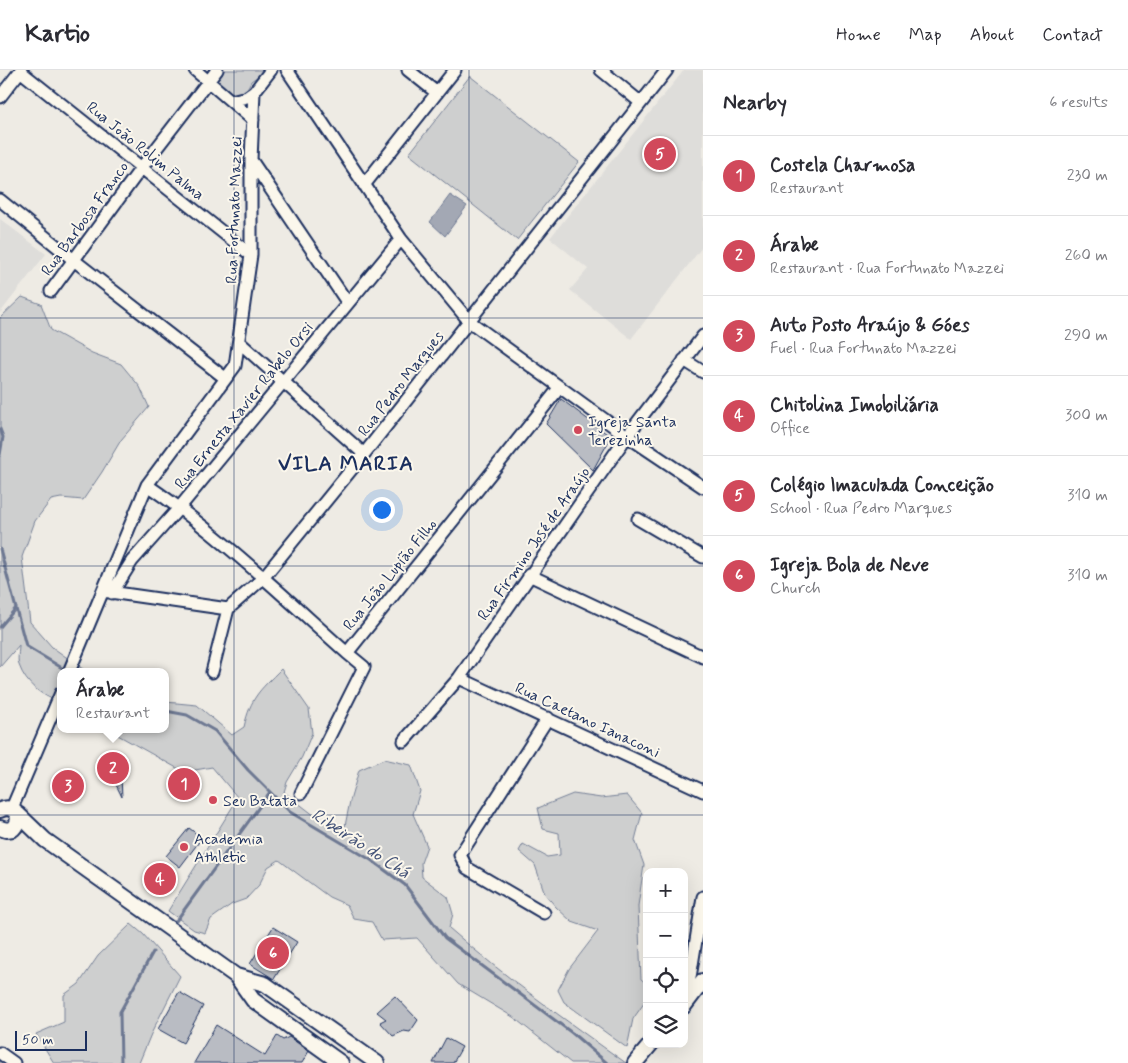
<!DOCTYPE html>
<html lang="en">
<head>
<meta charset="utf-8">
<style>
  :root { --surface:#fff; --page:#f2f2f3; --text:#2b2b33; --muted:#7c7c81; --line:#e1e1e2; --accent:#d1495b }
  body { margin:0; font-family:Mynerve,sans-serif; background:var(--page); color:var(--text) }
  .controls { position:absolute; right:15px; bottom:15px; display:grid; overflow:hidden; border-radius:10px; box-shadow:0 5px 20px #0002 }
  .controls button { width:45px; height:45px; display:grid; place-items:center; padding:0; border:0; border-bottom:1px solid var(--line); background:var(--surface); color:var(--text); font:25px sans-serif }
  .scale { position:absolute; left:15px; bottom:12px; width:72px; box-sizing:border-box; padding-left:5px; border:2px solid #1b2f5e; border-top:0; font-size:14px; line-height:18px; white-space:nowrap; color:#1b2f5e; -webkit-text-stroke:4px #fbf7ec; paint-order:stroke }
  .you { position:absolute; left:381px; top:439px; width:18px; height:18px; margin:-12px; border:4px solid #fff; border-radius:50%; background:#1a73e8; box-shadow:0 0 0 8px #1a73e833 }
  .badge { display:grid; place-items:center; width:32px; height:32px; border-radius:50%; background:var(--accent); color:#fff; font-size:16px; font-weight:700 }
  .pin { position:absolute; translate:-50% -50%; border:2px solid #fff; box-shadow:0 1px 5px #0006 }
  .popup { position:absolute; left:57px; top:598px; width:112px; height:65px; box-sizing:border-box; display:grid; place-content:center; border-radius:10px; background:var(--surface); filter:drop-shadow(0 1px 4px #0005); font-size:16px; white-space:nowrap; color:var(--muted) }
  .popup b { font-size:19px; color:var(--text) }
  .popup::after { content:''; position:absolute; left:50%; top:100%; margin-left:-10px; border:10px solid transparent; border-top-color:var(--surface) }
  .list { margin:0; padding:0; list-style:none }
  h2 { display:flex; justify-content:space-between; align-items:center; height:65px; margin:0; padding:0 20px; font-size:21px }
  h2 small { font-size:16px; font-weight:400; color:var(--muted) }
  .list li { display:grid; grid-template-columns:32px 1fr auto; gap:15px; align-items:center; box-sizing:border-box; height:80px; padding:0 20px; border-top:1px solid var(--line) }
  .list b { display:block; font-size:19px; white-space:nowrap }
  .list p { margin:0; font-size:16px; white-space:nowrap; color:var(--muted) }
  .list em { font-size:16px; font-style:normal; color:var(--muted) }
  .icon { flex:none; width:28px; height:28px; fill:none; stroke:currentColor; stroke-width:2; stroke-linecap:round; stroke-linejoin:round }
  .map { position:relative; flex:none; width:703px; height:993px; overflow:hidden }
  header { display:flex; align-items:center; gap:30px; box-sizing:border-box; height:70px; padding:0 25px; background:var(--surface); border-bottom:1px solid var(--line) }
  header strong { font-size:24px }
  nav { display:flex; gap:28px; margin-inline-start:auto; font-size:18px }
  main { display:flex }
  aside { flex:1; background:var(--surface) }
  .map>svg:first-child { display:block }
</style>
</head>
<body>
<header>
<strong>Kartio</strong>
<nav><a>Home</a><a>Map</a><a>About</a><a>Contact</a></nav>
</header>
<main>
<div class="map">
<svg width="703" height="993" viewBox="0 0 703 993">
  <rect width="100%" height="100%" fill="#eeebe4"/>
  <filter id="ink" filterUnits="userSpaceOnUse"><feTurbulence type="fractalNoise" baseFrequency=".02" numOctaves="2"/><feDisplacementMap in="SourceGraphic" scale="10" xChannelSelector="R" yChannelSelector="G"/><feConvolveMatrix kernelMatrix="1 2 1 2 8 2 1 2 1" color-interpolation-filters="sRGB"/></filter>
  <g filter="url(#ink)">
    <!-- built -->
    <path fill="#deddda" d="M684,0H703V176L631,269L570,220L588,199L550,168Z
      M0,149L46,184L0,243Z"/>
    <!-- green -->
    <path fill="#cecfcf" stroke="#747f96" d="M225,0H267L251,11L244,25L238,26L213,12Z
      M470,6L579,92L517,170L409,84Z
      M22,227L41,234L51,260L92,283L121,294L140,317L149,337L121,370L102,402L83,430L61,428L51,430L35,451L22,487L30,552L52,577L87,602H61L60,632C42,626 26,615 19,595C17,590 19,581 19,575L0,597V248Z
      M281,599L309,639L312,663L302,687L287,712L284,722L319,749L345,756L350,731L359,700L384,689L411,695L420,721L413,744L427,776L421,793L422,807L448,827L453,844L449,858C505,907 565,950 626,993H571L513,947L458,914L417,868L382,870L372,852L354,849L347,835L329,827L279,790L268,797L259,815L246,829L232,834L211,849L205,863L194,860L168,841L238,728L212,697L184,702L107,659H166V632L197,635L232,665L244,657C251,627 259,621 281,599Z
      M573,724L601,728L627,725L642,743L635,770L644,795L638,836L641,909L647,914V929L633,949L627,978L564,932L558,920L569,899L598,861L572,852L556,837L545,824L535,795L519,781L523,774L547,787L560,785L559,763L543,759L538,738Z
      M131,854L143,864L180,906L151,964L139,993H54L36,964L64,952V925L79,914L98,886Z"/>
    <!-- water -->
    <path fill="#a3a8b4" stroke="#6d7892" d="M450,125L467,136L445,166L430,152Z"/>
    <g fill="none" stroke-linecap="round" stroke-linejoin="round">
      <!-- stream -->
      <path stroke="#6d7892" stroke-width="3" d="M0,359L3,367L0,385
        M0,479L26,576L67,601
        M0,557L16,538
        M166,641L187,645L215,661L248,700L290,742L371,790L405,815L445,868L572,963L607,993
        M176,851L270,722
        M121,993L120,942L153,882"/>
    </g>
    <!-- building -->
    <path fill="#b9bcc3" stroke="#1b2f5e" d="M561,329L611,367L593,400L546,354Z
      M113,687L121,706L122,727L104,690Z
      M189,758L202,768L180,797L166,786Z
      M273,857L297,872L274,909L250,894Z
      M179,922L203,936L183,973L158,959Z
      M395,926L418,950L410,962L404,961L393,966L380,952L386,949L377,942Z
      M216,955L265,986L277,966L283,970L289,967L309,981L302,993H194Z
      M446,968L462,977L453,993H433Z"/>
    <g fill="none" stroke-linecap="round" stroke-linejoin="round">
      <!-- minor casing -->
      <g stroke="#1b2f5e" stroke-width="15">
        <path id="minor" d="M195,0L253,50
          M287,0L401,169L469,251L627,366L703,417
          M408,0L437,23
          M601,0L640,32
          M20,1L251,185
          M0,27L21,0
          M231,31L247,27L254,22
          M251,90L347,232
          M364,115L455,0
          M0,130L75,191L225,308
          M51,221L142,97L217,0
          M239,272L364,384
          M684,290L703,302
          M147,415C219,464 282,525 347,583
          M638,449L703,487
          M529,505L703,587
          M103,521L228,539L263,508L364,384L667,0
          M112,523L132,491L180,437L401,169
          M69,602L147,415L235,296L251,185V90L254,22L271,0
          M212,602L228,539
          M459,608L703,721
          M404,671L459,608L627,366L703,266
          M301,723L364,597L347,583L560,317
          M12,738L61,623
          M544,843L467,798L460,785L548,648
          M686,932L703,827
          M0,983L14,993"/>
      </g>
      <!-- major casing -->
      <g stroke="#1b2f5e" stroke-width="18">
        <path id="major" d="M0,740C14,733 24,748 13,759L6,760L0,758
          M18,744L45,770L236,906L253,930L341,993
          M236,906L265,914L377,993
          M684,936L703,911
          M635,993L651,974"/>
      </g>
      <!-- minor -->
      <use href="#minor" stroke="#fbf7ec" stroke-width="11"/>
      <!-- major -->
      <use href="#major" stroke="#fbf7ec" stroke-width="14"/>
    </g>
  </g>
  <!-- grid -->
  <path fill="none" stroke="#1b2f5e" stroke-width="1" stroke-opacity="0.55" d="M234,0V993M469,0V993M0,248H703M0,496H703M0,745H703"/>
  <!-- markers -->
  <g fill="#d1495b" stroke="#fbf7ec" stroke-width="2">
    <circle cx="578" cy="360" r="5"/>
    <circle cx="213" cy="730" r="5"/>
    <circle cx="184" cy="777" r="5"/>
  </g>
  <g text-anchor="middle" stroke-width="4" stroke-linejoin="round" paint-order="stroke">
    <!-- street labels -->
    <g font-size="16" fill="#1b2f5e" stroke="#fbf7ec">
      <text transform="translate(146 80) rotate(39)" y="6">Rua João Rolim Palma</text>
      <text transform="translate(233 140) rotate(-88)" y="6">Rua Fortunato Mazzei</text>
      <text transform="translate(84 148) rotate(-54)" y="6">Rua Barbosa Franco</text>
      <text transform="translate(400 313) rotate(-52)" y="6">Rua Pedro Marques</text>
      <text transform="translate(243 335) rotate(-51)" y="6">Rua Ernesta Xavier Rabelo Orsi</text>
      <text transform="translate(533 473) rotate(-55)" y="6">Rua Firmino José de Araújo</text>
      <text transform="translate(389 504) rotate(-51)" y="6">Rua João Lupião Filho</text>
      <text transform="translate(588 649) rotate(25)" y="6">Rua Caetano Ianaconi</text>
    </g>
    <!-- poi labels -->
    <g font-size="16" fill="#1b2f5e" stroke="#fbf7ec" text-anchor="start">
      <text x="588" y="357">Igreja Santa<tspan x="588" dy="18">Terezinha</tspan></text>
      <text x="223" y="736">Seu Batata</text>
      <text x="194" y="774">Academia<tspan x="194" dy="18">Athletic</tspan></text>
    </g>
    <!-- water labels -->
    <g font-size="18" font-style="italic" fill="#445378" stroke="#fbf7ec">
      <text transform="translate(361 773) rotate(33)" y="6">Ribeirão do Chá</text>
    </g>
    <!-- district labels -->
    <g font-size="21" font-weight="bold" letter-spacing="1" fill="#1b2f5e" stroke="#fbf7ec">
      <text x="346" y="400">VILA MARIA</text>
    </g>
  </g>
</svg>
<div class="controls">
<button>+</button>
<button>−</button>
<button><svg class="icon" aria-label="locate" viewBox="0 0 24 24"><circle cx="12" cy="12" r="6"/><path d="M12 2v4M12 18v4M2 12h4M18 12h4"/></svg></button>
<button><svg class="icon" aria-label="layers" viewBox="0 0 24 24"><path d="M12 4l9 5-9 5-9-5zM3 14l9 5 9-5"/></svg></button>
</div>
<div class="scale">50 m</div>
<div class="you"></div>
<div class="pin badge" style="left:184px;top:714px">1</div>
<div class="pin badge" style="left:113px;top:698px">2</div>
<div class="popup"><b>Árabe</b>Restaurant</div>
<div class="pin badge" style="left:68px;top:716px">3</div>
<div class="pin badge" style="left:160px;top:809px">4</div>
<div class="pin badge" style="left:660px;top:84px">5</div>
<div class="pin badge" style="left:273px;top:883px">6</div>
</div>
<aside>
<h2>Nearby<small>6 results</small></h2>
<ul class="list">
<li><span class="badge">1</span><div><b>Costela Charmosa</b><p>Restaurant</p></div><em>230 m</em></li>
<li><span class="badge">2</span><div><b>Árabe</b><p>Restaurant · Rua Fortunato Mazzei</p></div><em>260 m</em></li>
<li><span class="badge">3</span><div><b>Auto Posto Araújo &amp; Góes</b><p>Fuel · Rua Fortunato Mazzei</p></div><em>290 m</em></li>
<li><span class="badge">4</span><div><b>Chitolina Imobiliária</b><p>Office</p></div><em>300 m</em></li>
<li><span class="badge">5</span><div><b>Colégio Imaculada Conceição</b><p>School · Rua Pedro Marques</p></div><em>310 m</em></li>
<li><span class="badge">6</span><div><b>Igreja Bola de Neve</b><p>Church</p></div><em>310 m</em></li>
</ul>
</aside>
</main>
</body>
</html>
